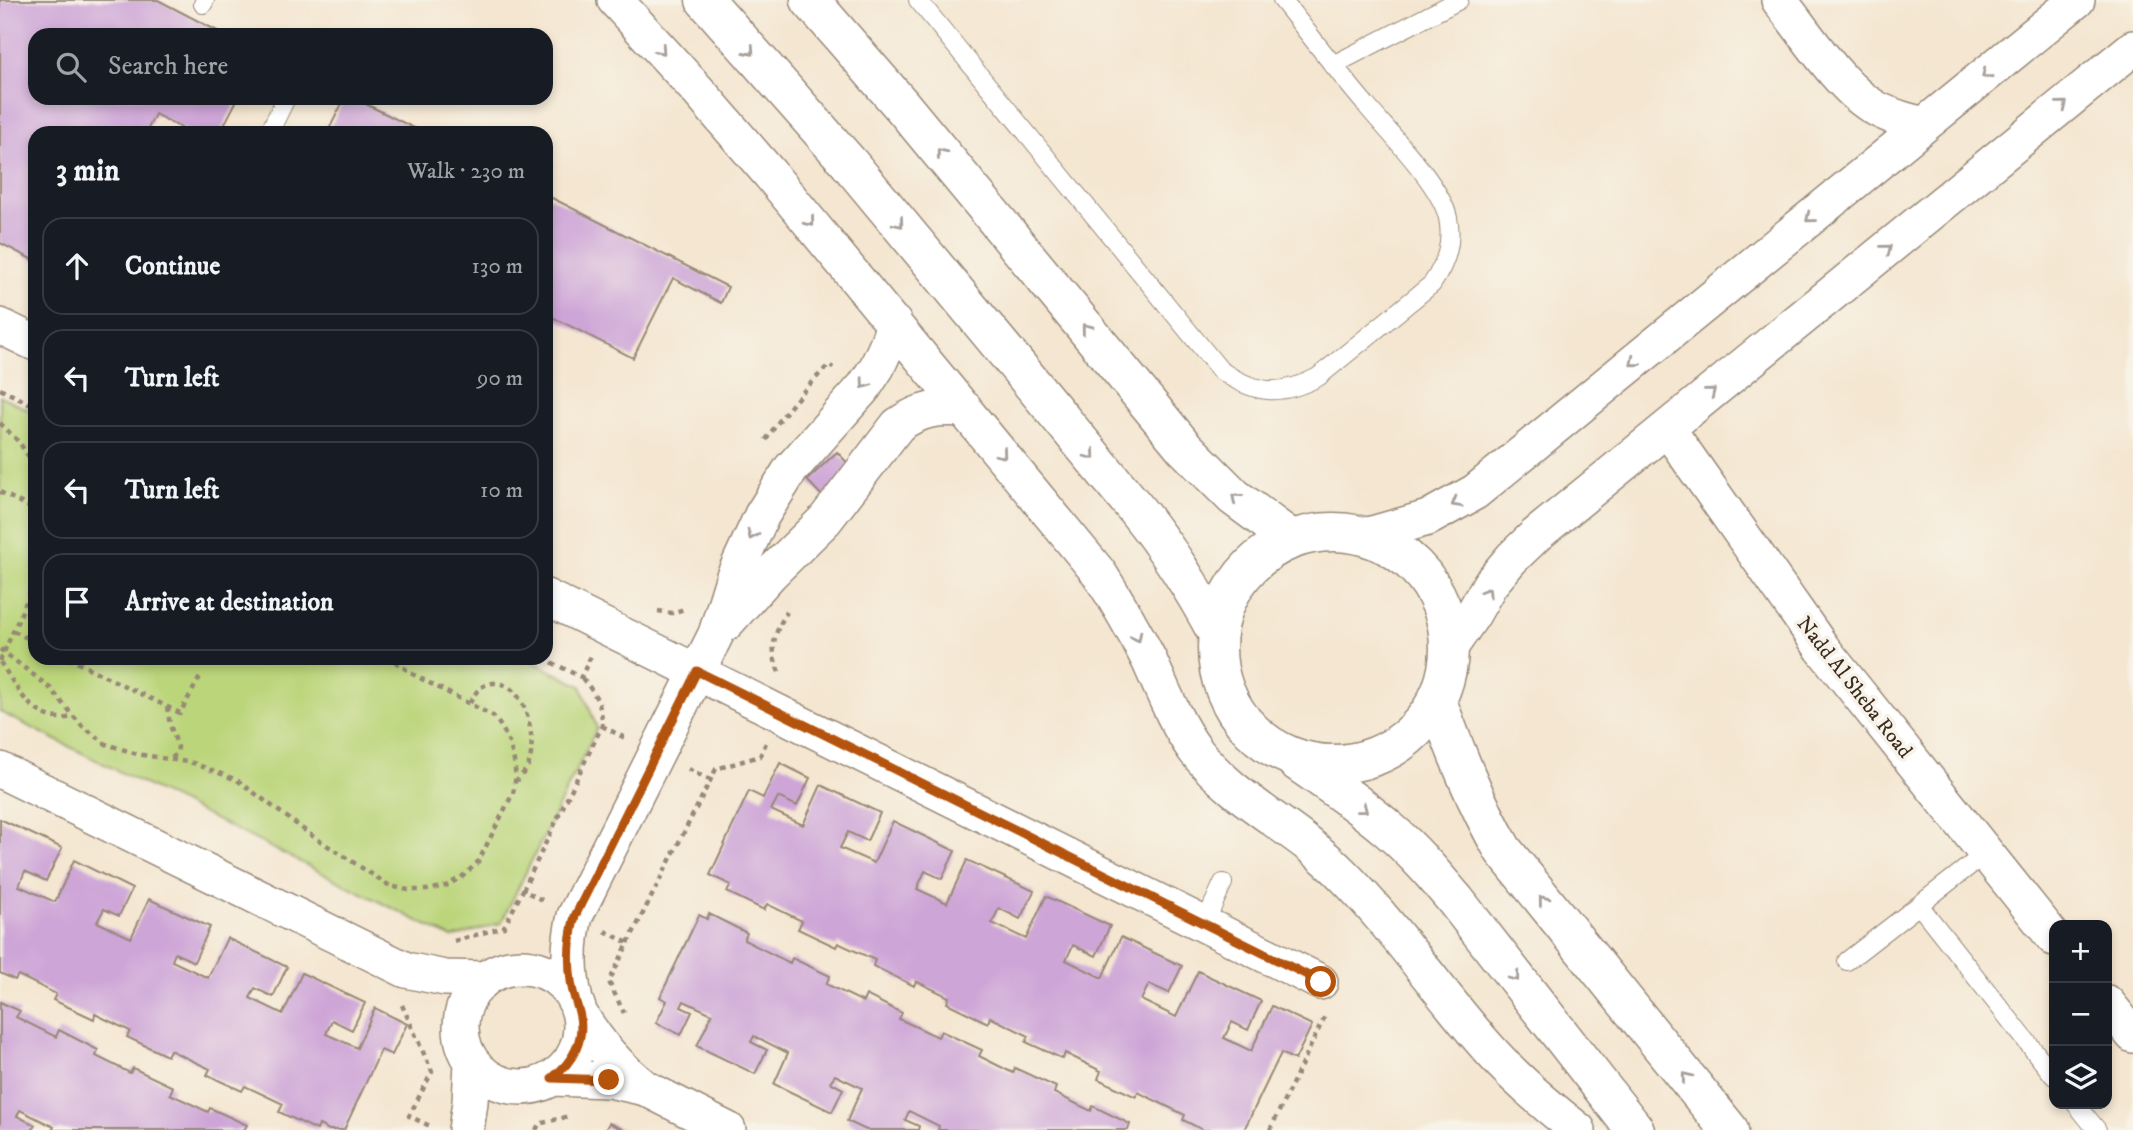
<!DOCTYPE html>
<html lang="en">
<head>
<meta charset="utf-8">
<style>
  :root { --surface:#171b24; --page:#242831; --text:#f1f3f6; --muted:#9ea1a6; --line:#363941 }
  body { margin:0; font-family:"IM FELL DW Pica",serif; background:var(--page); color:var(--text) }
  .controls { position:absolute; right:21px; bottom:21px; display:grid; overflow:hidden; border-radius:14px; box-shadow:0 4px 10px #0003 }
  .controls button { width:63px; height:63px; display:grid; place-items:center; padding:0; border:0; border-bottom:2px solid var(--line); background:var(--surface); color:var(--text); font:35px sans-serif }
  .stop { position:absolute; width:21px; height:21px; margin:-16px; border:5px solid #b45309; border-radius:50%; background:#fff }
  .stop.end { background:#b45309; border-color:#fff; box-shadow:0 2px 7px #0008 }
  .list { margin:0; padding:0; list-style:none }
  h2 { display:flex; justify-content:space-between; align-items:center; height:91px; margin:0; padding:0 28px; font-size:30px }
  h2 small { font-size:23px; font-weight:400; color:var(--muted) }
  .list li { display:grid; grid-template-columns:46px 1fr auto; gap:21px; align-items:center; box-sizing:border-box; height:98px; margin:0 14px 14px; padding:0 14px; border:2px solid var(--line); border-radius:21px }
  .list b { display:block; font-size:26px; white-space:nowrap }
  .list em { font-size:23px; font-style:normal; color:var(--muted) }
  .icon { flex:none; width:38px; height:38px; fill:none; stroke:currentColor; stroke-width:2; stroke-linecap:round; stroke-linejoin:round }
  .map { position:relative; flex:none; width:2133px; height:1130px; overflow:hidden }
  .search { position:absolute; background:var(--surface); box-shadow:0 4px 10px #0003; left:28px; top:28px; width:525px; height:77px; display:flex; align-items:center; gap:18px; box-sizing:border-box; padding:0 24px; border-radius:21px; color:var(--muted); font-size:26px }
  .panel { position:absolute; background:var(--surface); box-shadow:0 4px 10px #0003; left:28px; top:126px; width:525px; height:539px; border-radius:21px }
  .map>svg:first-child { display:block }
</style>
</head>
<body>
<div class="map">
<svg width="2133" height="1130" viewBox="0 0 2133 1130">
  <rect width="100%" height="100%" fill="#f7f3e8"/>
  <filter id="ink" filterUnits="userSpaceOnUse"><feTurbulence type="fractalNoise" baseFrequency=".0143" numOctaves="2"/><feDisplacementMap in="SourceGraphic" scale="14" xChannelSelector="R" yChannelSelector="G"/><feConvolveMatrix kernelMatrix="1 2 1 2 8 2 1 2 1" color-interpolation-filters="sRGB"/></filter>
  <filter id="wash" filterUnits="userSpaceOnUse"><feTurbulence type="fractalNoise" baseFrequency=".00686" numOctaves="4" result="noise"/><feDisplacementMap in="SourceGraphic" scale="28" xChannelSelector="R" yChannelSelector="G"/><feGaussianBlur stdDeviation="1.57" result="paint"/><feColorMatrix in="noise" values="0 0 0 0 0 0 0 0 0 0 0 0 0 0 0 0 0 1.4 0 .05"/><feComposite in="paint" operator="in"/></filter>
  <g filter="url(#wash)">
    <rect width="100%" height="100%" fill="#f4e6d0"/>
    <!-- green -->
    <path fill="#bbd57a" stroke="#7b804c" stroke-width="2" d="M0,396L35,413V658H525L581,686L597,728L501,923L452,938L0,712Z"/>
    <g id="blocks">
      <!-- building -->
      <path fill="#cda5d7" d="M0,0H158L225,35H35V98H238L220,133H191L155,114L146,133H35V261L0,243Z
        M345,98H354L424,133H327Z
        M546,195L728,287L721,303L673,278L633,358L546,314Z
        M837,452L854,470L824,498L807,480Z
        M780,763L810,778L797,806L778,797L771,810L803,825L821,785L880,813L867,841L848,832L840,848L874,863L893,821L955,851L942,879L925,871L917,889L947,903L967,860L1034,891L1020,919L999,908L992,923L1026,939L1046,896L1110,926L1096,956L1073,945L1066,960L1102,978L1121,937L1182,966L1169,993L1149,984L1141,1000L1176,1017L1198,971L1261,1001L1248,1030L1232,1022L1224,1038L1251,1051L1272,1006L1312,1025L1295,1060L1281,1053L1244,1130H1203L1183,1120L1185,1115L1138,1092L1136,1097L1098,1079L1101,1071L1065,1053L1063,1059L1026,1042L1029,1036L990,1017L988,1023L947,1003L949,997L916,981L914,986L873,966L875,960L838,943L836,947L798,929L802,921L767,904L764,910L727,892L731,885L710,875L749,791L763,798Z
        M0,819L62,848L46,881L25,871L19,886L55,902L74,860L132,889L119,916L104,909L97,922L131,938L149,899L210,927L194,962L175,953L172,961L208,978L227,938L287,967L273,997L255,988L250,998L283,1014L302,973L365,1003L352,1030L332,1020L326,1034L357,1048L375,1008L407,1024L392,1055L381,1050L344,1130H329L319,1125L317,1130L279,1112L283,1104L245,1086L242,1091L207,1075L210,1069L170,1050L167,1056L127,1037L130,1031L95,1014L94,1019L53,1000L56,994L18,975L15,980L0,973Z
        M709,914L747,933L744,940L790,963L792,958L830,976L826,984L863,1002L866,995L902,1013L899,1019L938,1037L941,1031L982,1050L979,1056L1013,1073L1015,1068L1056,1087L1054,1093L1091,1111L1093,1106L1130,1124L1128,1130H938L939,1126L909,1111L905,1120L919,1126L918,1130H866L847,1121L862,1088L835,1075L830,1082L843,1089L832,1112L774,1084L788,1053L754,1036L751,1042L767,1050L755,1074L697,1046L712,1014L684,1001L681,1007L692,1012L681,1035L656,1023L667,1001L660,997L699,915L707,919Z
        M0,1002L20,1011L16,1017L56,1037L59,1030L98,1050L96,1056L130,1073L133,1068L173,1087L170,1094L208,1112L210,1108L247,1125L244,1130H52L54,1127L20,1110L17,1116L35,1125L32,1130H0Z
        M609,1123L624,1130H605Z"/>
    </g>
  </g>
  <g filter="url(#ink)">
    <use href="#blocks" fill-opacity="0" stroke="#988877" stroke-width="2"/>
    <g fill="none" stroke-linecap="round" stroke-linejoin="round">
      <!-- lane casing -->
      <g stroke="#988877" stroke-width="20">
        <path id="lane" d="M918,0L1220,370C1255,394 1280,397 1318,377L1432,284C1446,263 1453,243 1448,218C1441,185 1389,133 1366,105C1337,71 1310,35 1282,0
          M203,4L205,0
          M1333,65L1459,0
          M269,133L286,98
          M1919,905L2054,1076
          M1204,925L1223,883
          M1847,961L1986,853
          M2076,1104L2097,1130"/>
      </g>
      <!-- street casing -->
      <g stroke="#988877" stroke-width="38">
        <path id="street" d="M615,0L700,93L770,174L1099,573C1117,601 1134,630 1149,660C1163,691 1175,722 1195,750C1235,802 1296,827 1341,873C1395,927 1437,991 1488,1048C1515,1079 1546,1105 1578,1130
          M1779,0C1804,31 1839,86 1872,106C1887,116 1906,120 1923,125
          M0,326L35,343
          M1667,428L1822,648L2054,938
          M1365,536L1428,518L1475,492L2077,0
          M546,597L1320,982
          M726,623L770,574L825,520L898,425C921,409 937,407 965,409
          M1449,649L1473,614L1490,584L1512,558L1536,535L2133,48
          M0,770L406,970L445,978L485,979
          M461 1027a60 60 0 1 1 120 0a60 60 0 1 1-120 0Z
          M575,1000C568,971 568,945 575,916L716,634L734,576L762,515L791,469L864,387L877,367L887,345L894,323
          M2107,1003L2133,1035
          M580,1014C597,1043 618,1067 645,1088
          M552,1078L609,1080L645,1088L728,1130
          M466,1130L470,1102L472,1062"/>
      </g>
      <!-- secondary casing -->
      <g stroke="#988877" stroke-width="41">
        <path id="secondary" d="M705,0L849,163L1136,509C1168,549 1193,588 1217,633
          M810,0L903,107L1184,447L1234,497L1291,539
          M1217 648a116 116 0 1 1 232 0a116 116 0 1 1-232 0Z
          M1437,701C1456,752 1475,802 1503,850L1729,1130
          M1295,760C1327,782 1359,804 1388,829C1413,850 1435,876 1456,901L1635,1130"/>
      </g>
      <!-- path -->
      <path stroke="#988877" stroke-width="4.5" stroke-dasharray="5 5" stroke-linecap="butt" d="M0,389L35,406
        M0,423L19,442L35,466
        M766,440C784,412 805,388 829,365L833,368
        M0,492L35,510
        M658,611L672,613L687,608
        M14,631L35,642
        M0,649L49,687L80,724L106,744L137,754L193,763L237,780L311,835L390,886L408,890H427L446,886L463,876L478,862L513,793C520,768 510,735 493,716L414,675L390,658
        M68,658L180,713L200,677
        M543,658L581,677L591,656
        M0,661L35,582
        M0,662C19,690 33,725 74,717
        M779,672C769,649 774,633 787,612
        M470,703C475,692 481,684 493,683C526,681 537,739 529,763C527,770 521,775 517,781
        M167,707L170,725L178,747L177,753L172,758
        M602,726L627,739
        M688,769L710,780
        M523,890L602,726C603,706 594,691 581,677
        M605,931L628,943L609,982L624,1013
        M454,941L504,927L523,890L544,901
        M628,943L716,769L760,756L766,743
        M402,1005L432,1072L409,1116L432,1127
        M536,1130L539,1124L569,1116
        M1270,1130L1326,1014"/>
      <!-- lane -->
      <use href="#lane" stroke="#fff" stroke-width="18"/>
      <!-- street -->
      <use href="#street" stroke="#fff" stroke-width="35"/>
      <!-- secondary -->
      <use href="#secondary" stroke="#fff" stroke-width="38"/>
    </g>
    <!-- one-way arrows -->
    <defs><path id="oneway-chevron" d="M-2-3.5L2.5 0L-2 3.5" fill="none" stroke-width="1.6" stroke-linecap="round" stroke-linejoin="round" transform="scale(1.75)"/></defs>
    <g stroke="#a79f9a">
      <use href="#oneway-chevron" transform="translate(661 50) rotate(48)"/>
      <use href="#oneway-chevron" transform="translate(750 51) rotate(48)"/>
      <use href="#oneway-chevron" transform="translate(1986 74) rotate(141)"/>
      <use href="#oneway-chevron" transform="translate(2063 105) rotate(-39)"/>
      <use href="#oneway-chevron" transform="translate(941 153) rotate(-129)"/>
      <use href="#oneway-chevron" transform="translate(1810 218) rotate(141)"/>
      <use href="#oneway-chevron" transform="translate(810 222) rotate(50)"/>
      <use href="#oneway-chevron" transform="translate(899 223) rotate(50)"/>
      <use href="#oneway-chevron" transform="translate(1887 249) rotate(-39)"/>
      <use href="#oneway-chevron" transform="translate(1086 328) rotate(-129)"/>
      <use href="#oneway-chevron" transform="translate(1634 362) rotate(141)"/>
      <use href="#oneway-chevron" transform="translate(865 384) rotate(126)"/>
      <use href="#oneway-chevron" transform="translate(1711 392) rotate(-39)"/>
      <use href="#oneway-chevron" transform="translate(1002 454) rotate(50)"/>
      <use href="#oneway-chevron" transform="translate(1091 455) rotate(50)"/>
      <use href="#oneway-chevron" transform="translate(1236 498) rotate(-140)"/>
      <use href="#oneway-chevron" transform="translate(1456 503) rotate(150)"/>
      <use href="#oneway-chevron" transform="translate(752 535) rotate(116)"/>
      <use href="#oneway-chevron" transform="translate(1487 592) rotate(-58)"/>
      <use href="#oneway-chevron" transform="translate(1137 637) rotate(63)"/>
      <use href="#oneway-chevron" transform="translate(1363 809) rotate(38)"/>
      <use href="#oneway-chevron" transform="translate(1543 900) rotate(-129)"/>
      <use href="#oneway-chevron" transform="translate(1515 977) rotate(52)"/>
      <use href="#oneway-chevron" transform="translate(1686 1077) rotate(-129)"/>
    </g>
  </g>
  <g fill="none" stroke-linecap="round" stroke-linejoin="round" filter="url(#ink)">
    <!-- route -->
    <path stroke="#b45309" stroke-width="9" d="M609,1080L552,1078C573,1062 586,1039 579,1012C576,1002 572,992 571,981C568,959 569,938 575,916L697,671L1321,982"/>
  </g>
  <g text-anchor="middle" stroke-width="7" stroke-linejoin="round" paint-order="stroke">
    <!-- street labels -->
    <g font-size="21" fill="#3b2a1e" stroke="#f7f3e8">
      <text transform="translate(1855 687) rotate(52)" y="7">Nadd Al Sheba Road</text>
    </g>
  </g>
</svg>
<div class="controls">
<button>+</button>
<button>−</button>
<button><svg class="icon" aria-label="layers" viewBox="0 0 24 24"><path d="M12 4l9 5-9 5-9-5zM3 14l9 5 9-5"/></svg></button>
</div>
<div class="stop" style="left:1321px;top:982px"></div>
<div class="stop end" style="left:609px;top:1080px"></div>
<div class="search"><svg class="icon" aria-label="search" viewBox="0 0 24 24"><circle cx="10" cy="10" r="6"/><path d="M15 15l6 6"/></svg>Search here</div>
<section class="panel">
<h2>3 min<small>Walk · 230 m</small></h2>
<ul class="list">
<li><svg class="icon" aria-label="ahead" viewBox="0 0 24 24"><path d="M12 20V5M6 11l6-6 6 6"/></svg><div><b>Continue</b></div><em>130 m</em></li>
<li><svg class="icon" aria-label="left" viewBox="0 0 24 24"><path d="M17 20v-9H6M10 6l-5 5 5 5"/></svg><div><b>Turn left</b></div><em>90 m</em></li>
<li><svg class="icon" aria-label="left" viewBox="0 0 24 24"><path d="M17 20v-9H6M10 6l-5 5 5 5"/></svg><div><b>Turn left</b></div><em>10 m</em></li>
<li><svg class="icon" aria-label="arrive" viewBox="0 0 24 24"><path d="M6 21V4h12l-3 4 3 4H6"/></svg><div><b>Arrive at destination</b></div></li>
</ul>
</section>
</div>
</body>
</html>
